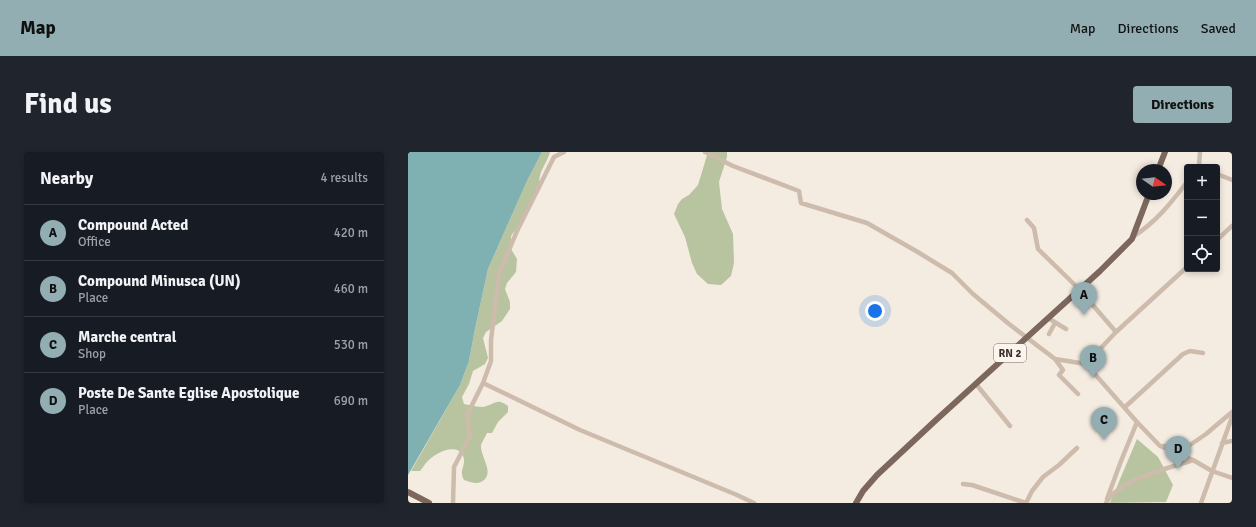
<!DOCTYPE html>
<html lang="en">
<head>
<meta charset="utf-8">
<style>
  :root { --surface:#171b24; --page:#20242c; --text:#f1f3f6; --muted:#9ea1a6; --line:#363941; --accent:#92aeb2 }
  body { margin:0; font-family:Signika,sans-serif; background:var(--page); color:var(--text) }
  .controls { position:absolute; right:12px; top:12px; display:grid; overflow:hidden; border-radius:4px; box-shadow:0 2px 6px #0003 }
  .controls button { width:36px; height:36px; display:grid; place-items:center; padding:0; border:0; border-bottom:1px solid var(--line); background:var(--surface); color:var(--text); font:20px sans-serif }
  .compass { position:absolute; left:728px; top:12px; width:36px; height:36px; border-radius:50%; background:var(--surface); box-shadow:0 2px 6px #0003; rotate:104deg }
  .you { position:absolute; left:467px; top:159px; width:14px; height:14px; margin:-10px; border:3px solid #fff; border-radius:50%; background:#1a73e8; box-shadow:0 0 0 6px #1a73e833 }
  .badge { display:grid; place-items:center; width:26px; height:26px; border-radius:50%; background:var(--accent); color:#111; font-size:13px; font-weight:700 }
  .pin { position:absolute; translate:-50% -33px; filter:drop-shadow(0 1px 2px #0008) }
  .pin::after { content:''; position:absolute; top:21px; width:14px; height:12px; background:inherit; clip-path:polygon(0 0,100% 0,50% 100%) }
  .list { margin:0; padding:0; list-style:none }
  h2 { display:flex; justify-content:space-between; align-items:center; height:52px; margin:0; padding:0 16px; font-size:17px }
  h2 small { font-size:13px; font-weight:400; color:var(--muted) }
  .list li { display:grid; grid-template-columns:26px 1fr auto; gap:12px; align-items:center; box-sizing:border-box; height:56px; padding:0 16px; border-top:1px solid var(--line) }
  .list b { display:block; font-size:15px; white-space:nowrap }
  .list p { margin:0; font-size:13px; white-space:nowrap; color:var(--muted) }
  .list em { font-size:13px; font-style:normal; color:var(--muted) }
  .icon { flex:none; width:22px; height:22px; fill:none; stroke:currentColor; stroke-width:2; stroke-linecap:round; stroke-linejoin:round }
  .map { position:relative; flex:none; width:824px; height:351px; overflow:hidden; border-radius:4px }
  header { display:flex; align-items:center; gap:24px; box-sizing:border-box; height:56px; padding:0 20px; background:var(--accent); color:#111 }
  header strong { font-size:19px }
  nav { display:flex; gap:22px; margin-inline-start:auto; font-size:14px }
  .intro { display:flex; align-items:center; justify-content:space-between; box-sizing:border-box; height:96px; padding:0 24px }
  h1 { margin:0; font-size:28px }
  .button { padding:10px 18px; border-radius:4px; background:var(--accent); color:#111; font-size:14px; font-weight:700 }
  main { display:flex; gap:24px; padding:0 24px }
  aside { flex:1; background:var(--surface); border-radius:4px; box-shadow:0 2px 6px #0003 }
  .map>svg:first-child { display:block }
</style>
</head>
<body>
<header>
<strong>Map</strong>
<nav><a>Map</a><a>Directions</a><a>Saved</a></nav>
</header>
<div class="intro"><h1>Find us</h1><a class="button">Directions</a></div>
<main>
<aside>
<h2>Nearby<small>4 results</small></h2>
<ul class="list">
<li><span class="badge">A</span><div><b>Compound Acted</b><p>Office</p></div><em>420 m</em></li>
<li><span class="badge">B</span><div><b>Compound Minusca (UN)</b><p>Place</p></div><em>460 m</em></li>
<li><span class="badge">C</span><div><b>Marche central</b><p>Shop</p></div><em>530 m</em></li>
<li><span class="badge">D</span><div><b>Poste De Sante Eglise Apostolique</b><p>Place</p></div><em>690 m</em></li>
</ul>
</aside>
<div class="map">
<svg width="824" height="351" viewBox="0 0 824 351">
  <rect width="100%" height="100%" fill="#f4ebe1"/>
  <!-- green -->
  <path fill="#b8c4a0" d="M134,0H142C139,12 127,23 133,36L115,67L103,84V97L109,107L108,120L99,131L97,137L102,150V157L94,169L78,180L75,186L80,206L77,212L65,219L61,232L54,245L56,252C62,253 69,255 75,255C87,253 88,245 100,254V260L90,270L84,281H79C77,285 74,290 73,293C72,304 85,318 77,327C71,334 63,330 56,328C50,317 59,314 55,304C49,290 27,301 20,309C17,311 15,316 12,319H3L52,233L61,209L67,177L80,117L119,29Z
    M300,0H319V5L311,30L314,57L325,82L326,111L323,124L313,133L300,132L289,122L284,111L277,85L266,62L270,52L274,47L281,43L290,33Z
    M729,287L750,305L765,333L758,350L702,351Z"/>
  <!-- water -->
  <path fill="#7fb0b2" d="M0,0H134L119,29L80,117L67,177L61,209L52,233L0,323Z"/>
  <g fill="none" stroke-linecap="round" stroke-linejoin="round">
    <!-- minor -->
    <path stroke="#cdbbac" stroke-width="4.5" d="M297,0L325,14L391,39L393,51L459,71L508,99L544,121L565,142L601,172L647,207L678,212L729,270L752,294L785,308L804,319L824,326
      M789,15L791,13L792,0
      M809,22L824,28
      M619,68L626,76L630,97L671,137L708,180
      M726,84C748,70 763,51 779,30
      M809,88L824,74
      M640,166L658,177
      M641,182L647,171
      M647,207L655,218L651,223L670,242
      M678,212L708,180L779,115
      M75,231L83,209V188L91,122L109,79L146,5L156,0
      M568,232L602,274
      M717,255L775,202L782,199L795,201
      M814,291L824,289
      M755,294L782,293L798,282L824,260
      M555,332L564,333L618,351
      M699,347L713,309L729,270
      M45,351L46,315L62,284L59,263L75,231L172,278L329,343L346,351
      M618,351L624,339L635,325L651,313L669,296
      M698,351C711,327 759,317 785,308
      M793,351L824,265"/>
    <!-- major -->
    <path stroke="#7d675c" stroke-width="6" d="M750,18L757,0
      M0,340L21,351
      M448,351L455,339L469,323L528,268L692,119L724,87L741,42"/>
  </g>
  <g text-anchor="middle" stroke-width="4" stroke-linejoin="round" paint-order="stroke">
    <!-- shield labels -->
    <rect fill="#fbf5ee" stroke="#756b66" stroke-width="1" x="586" y="192" width="32" height="18" rx="3"/>
    <g font-size="11" font-weight="bold" fill="#3b302b">
      <text x="602" y="205">RN 2</text>
    </g>
  </g>
</svg>
<div class="controls">
<button>+</button>
<button>−</button>
<button><svg class="icon" aria-label="locate" viewBox="0 0 24 24"><circle cx="12" cy="12" r="6"/><path d="M12 2v4M12 18v4M2 12h4M18 12h4"/></svg></button>
</div>
<svg class="compass" viewBox="-18 -18 36 36"><path d="M0-13l5 13h-10z" fill="#e53935"/><path d="M0 13l5-13h-10z" fill="#9ea1a6"/></svg>
<div class="you"></div>
<div class="pin badge" style="left:676px;top:163px">A</div>
<div class="pin badge" style="left:685px;top:226px">B</div>
<div class="pin badge" style="left:696px;top:288px">C</div>
<div class="pin badge" style="left:770px;top:317px">D</div>
</div>
</main>
</body>
</html>
